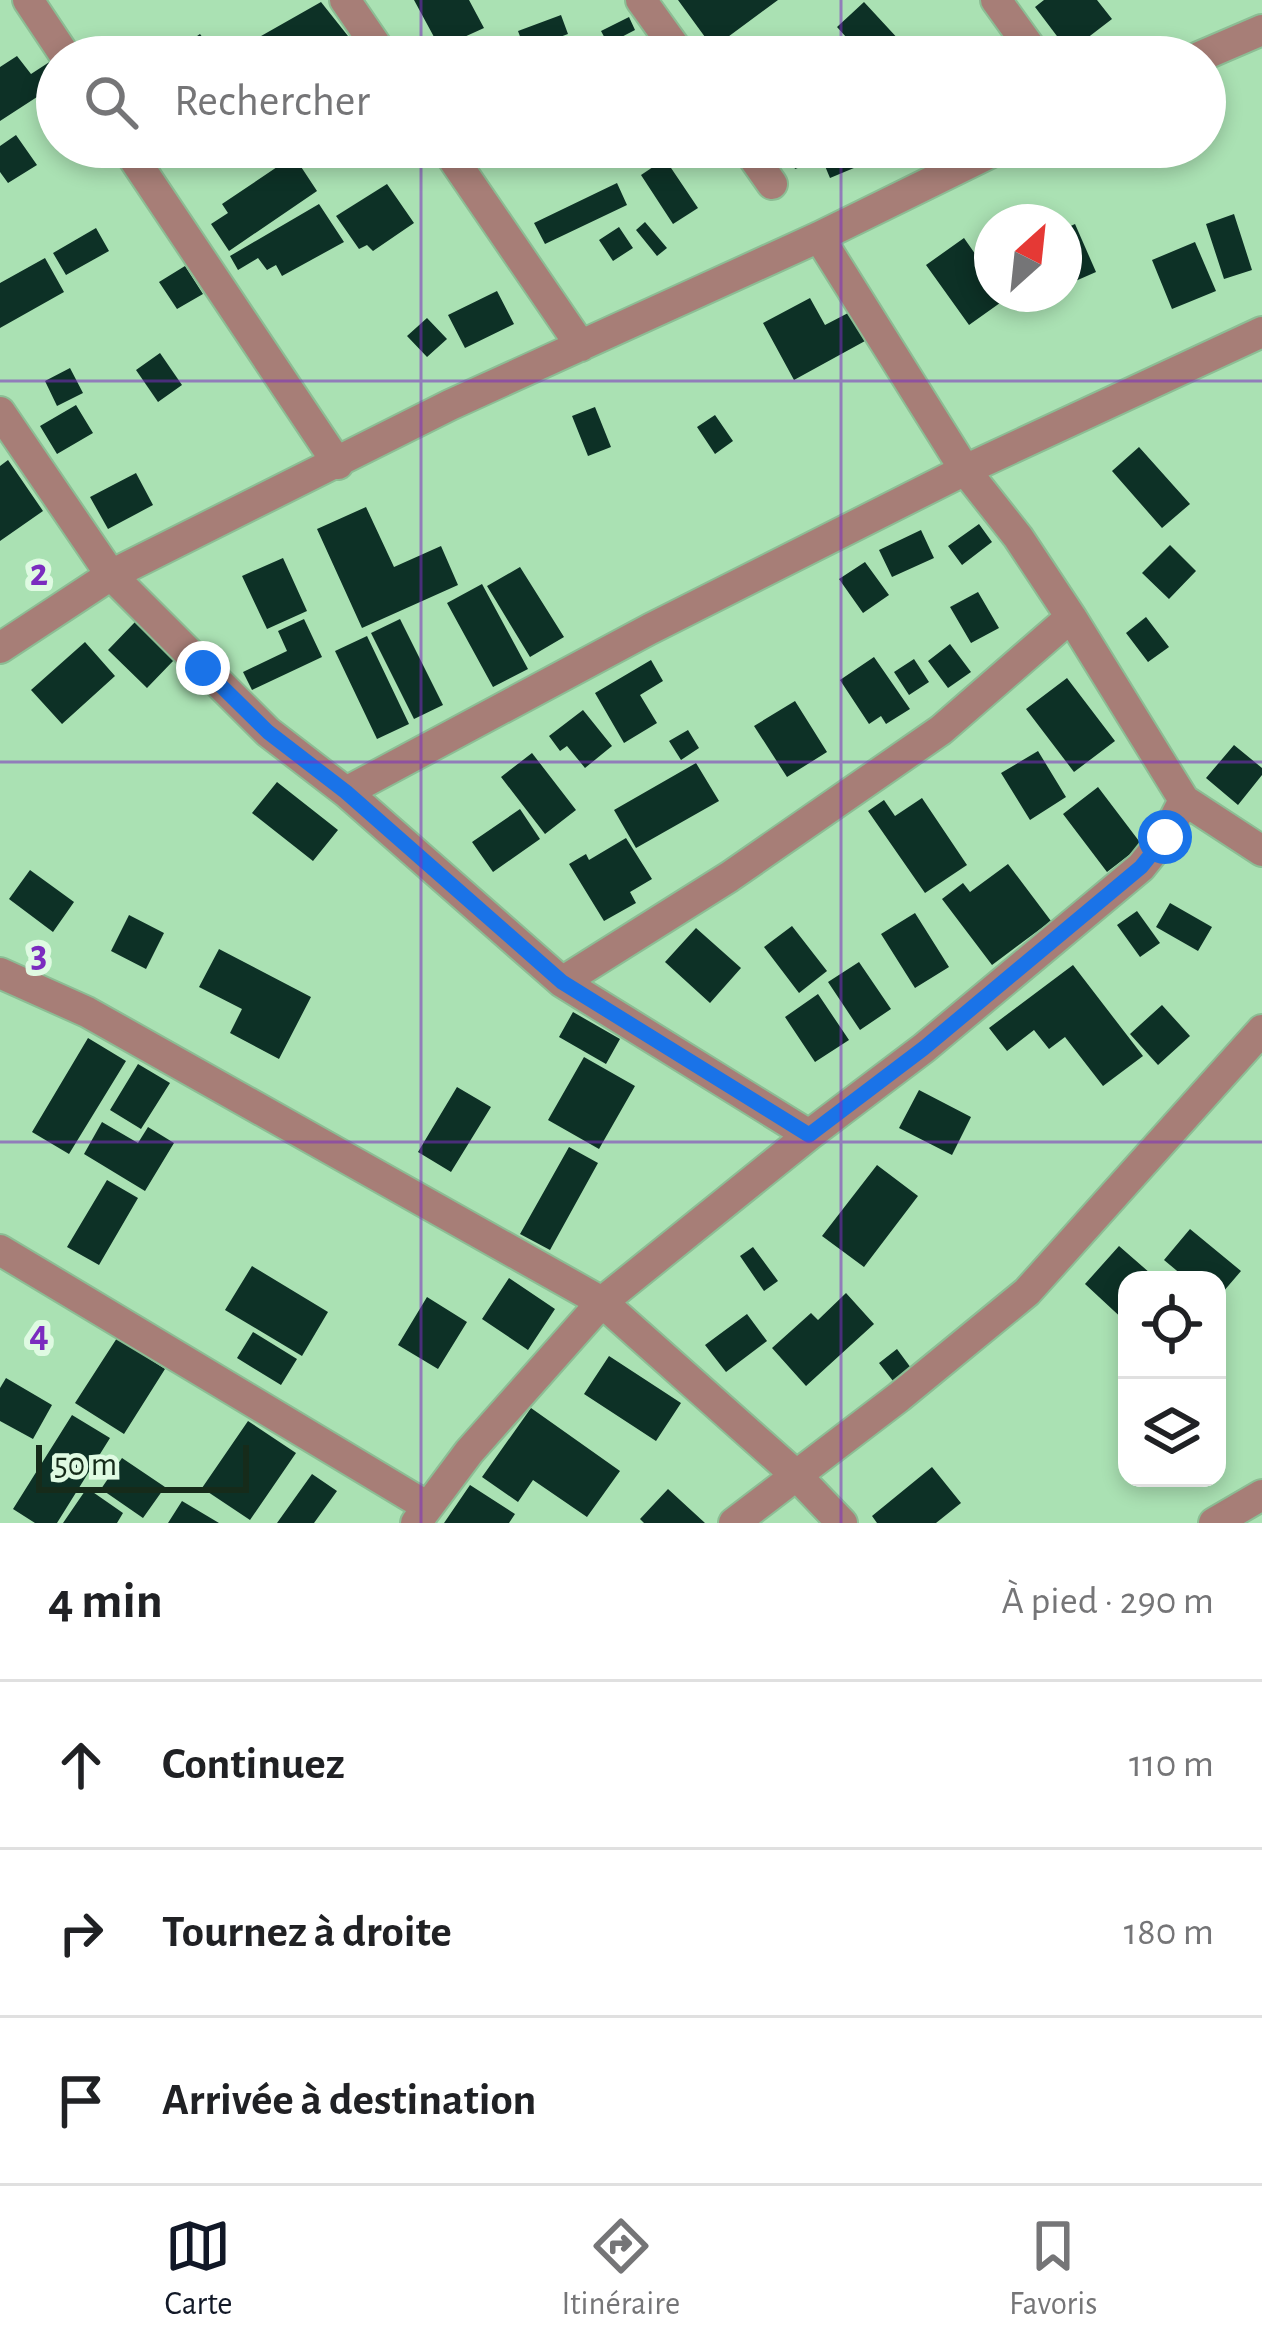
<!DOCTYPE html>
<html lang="fr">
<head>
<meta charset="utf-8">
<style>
  :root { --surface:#fff; --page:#f6f6f6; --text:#202124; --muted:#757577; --line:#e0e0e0; --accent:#111827 }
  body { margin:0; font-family:"Alegreya Sans",sans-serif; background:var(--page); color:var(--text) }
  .controls { position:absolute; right:36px; bottom:36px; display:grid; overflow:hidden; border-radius:24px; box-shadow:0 6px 18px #0003 }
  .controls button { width:108px; height:108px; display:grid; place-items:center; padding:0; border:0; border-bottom:3px solid var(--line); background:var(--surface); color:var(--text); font:60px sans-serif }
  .compass { position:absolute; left:974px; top:204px; width:108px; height:108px; border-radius:50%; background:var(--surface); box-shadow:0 6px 18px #0003; rotate:27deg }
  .scale { position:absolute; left:36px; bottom:30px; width:213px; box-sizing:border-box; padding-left:12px; border:6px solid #162b1a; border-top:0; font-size:33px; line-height:42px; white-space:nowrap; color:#162b1a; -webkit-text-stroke:9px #dffae2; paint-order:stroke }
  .stop { position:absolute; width:36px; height:36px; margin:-27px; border:9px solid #1a73e8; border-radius:50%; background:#fff }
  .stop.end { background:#1a73e8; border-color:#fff; box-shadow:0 3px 12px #0008 }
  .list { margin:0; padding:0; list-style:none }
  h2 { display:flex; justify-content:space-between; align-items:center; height:156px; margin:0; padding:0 48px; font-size:51px }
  h2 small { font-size:39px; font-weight:400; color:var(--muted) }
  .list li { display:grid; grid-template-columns:78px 1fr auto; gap:36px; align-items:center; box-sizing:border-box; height:168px; padding:0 48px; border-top:3px solid var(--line) }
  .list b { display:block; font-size:45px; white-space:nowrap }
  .list em { font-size:39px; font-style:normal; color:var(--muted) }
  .icon { flex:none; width:66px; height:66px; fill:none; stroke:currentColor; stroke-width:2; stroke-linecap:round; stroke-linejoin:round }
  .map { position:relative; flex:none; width:1262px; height:1523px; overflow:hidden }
  .search { position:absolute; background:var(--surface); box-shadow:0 6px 18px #0003; left:36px; right:36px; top:36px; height:132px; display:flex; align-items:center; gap:30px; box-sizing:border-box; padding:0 42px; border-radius:66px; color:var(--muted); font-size:45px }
  .sheet { height:660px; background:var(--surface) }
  nav { display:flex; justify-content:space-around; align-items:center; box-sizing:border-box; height:168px; border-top:3px solid var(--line); background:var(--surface); font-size:33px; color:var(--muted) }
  nav a { display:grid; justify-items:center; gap:6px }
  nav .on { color:var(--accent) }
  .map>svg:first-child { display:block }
</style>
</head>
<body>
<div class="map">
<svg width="1262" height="1523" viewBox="0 0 1262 1523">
  <rect width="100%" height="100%" fill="#aae1b3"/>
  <!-- building -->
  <path fill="#0d3126" d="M414,0H469L484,28L440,48Z
    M678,0H778L713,48Z
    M1044,0H1097L1112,19L1069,52L1035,7Z
    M321,2L348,36L309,57H224Z
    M864,2L901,42L885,57H864L837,27Z
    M561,15L568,34L525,50L518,31Z
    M629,17L635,30L608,44L601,31Z
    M200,34L217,57H166Z
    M17,56L31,74L51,61L57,70V84L0,121V67Z
    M16,135L37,165L8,183L0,172V146Z
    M264,147H288L317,191L229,251L211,224L228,213L222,204L277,167Z
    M787,147H805L811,163L795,169Z
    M817,147H904L830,178Z
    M665,159L698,208L673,224L641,175Z
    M617,183L627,205L545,244L534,223Z
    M387,184L414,223L373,251L367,245L359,249L336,216Z
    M319,204L344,242L282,276L276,265L267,270L258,258L238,270L230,256Z
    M1234,214L1252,270L1224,279L1206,224Z
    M645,222L667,248L657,256L636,230Z
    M1075,224L1096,272L1064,286V229Z
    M619,227L633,248L613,261L599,240Z
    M96,228L109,251L66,275L53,253Z
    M964,238L992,278V294H1004L1007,298L969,325L926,265Z
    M1195,242L1216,291L1172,309L1152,260Z
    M45,258L64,292L0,328V283Z
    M185,266L203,294L177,309L159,282Z
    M497,291L514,324L465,348L448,315Z
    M810,298L825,325L850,312L865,341L794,380L763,323Z
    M427,318L447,339L427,357L407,336Z
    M160,353L182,385L158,402L136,370Z
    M70,368L83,393L57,406L45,381Z
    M76,405L93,433L57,454L40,426Z
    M595,407L611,447L588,456L572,416Z
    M715,415L733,441L715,454L697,427Z
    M1139,447L1190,504L1162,528L1112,471Z
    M8,460L43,511L0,541V466Z
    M136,473L153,505L108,529L90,497Z
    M366,507L394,567L441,546L458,585L362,628L317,529Z
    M979,524L992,542L962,565L948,546Z
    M921,530L934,558L892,577L879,550Z
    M1170,545L1196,571L1169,599L1142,573Z
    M283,558L307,611L267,629L242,576Z
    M865,562L889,595L863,613L839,579Z
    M520,567L564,637L530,657L487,586Z
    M482,584L528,669L493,687L447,603Z
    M978,592L999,628L971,643L950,607Z
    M1146,617L1169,647L1148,662L1126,633Z
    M304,619L322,657L252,690L243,672L287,651L278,631Z
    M400,619L443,705L414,719L371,633Z
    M135,622L175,659L147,688L108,650Z
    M367,636L409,724L377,739L335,651Z
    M85,642L115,676L62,724L31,690Z
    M950,644L971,672L948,688L928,661Z
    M874,657L910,709L886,724L881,716L869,724L840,680Z
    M914,659L929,682L909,695L894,672Z
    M651,660L663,681L640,695L657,723L624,743L595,693Z
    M1067,678L1115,741L1074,772L1026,709Z
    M795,701L827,752L787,777L754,726Z
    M583,710L612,746L585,768L567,746L560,751L549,736Z
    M688,730L699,748L681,760L669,741Z
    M1234,745L1262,768V775L1238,805L1206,778Z
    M1038,751L1066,797L1030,820L1001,773Z
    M532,753L576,810L545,834L501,777Z
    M696,763L719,801L636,848L614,810Z
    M277,782L338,830L313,861L252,813Z
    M1098,787L1142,845L1107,872L1063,814Z
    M922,798L967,865L925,893L868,811L884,800L895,816Z
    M520,809L540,839L493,872L472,842Z
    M626,838L652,879L630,892L636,903L604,921L569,864L586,854L589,860Z
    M1008,864L1051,921L992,965L942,899L963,883L970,892Z
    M30,870L74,902L53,932L9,899Z
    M1170,903L1212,927L1198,951L1156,927Z
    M1137,911L1160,943L1140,957L1117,925Z
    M915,913L949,967L915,988L881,934Z
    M129,915L164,933L146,969L111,951Z
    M792,926L827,971L799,993L764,947Z
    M696,928L741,968L710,1003L665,962Z
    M219,949L311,997L279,1059L230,1033L242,1009L199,987Z
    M859,962L891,1009L860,1030L828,982Z
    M1073,965L1143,1056L1103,1086L1065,1037L1049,1049L1034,1030L1007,1051L989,1028Z
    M818,994L849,1040L815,1062L785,1017Z
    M1162,1005L1190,1036L1158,1065L1130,1034Z
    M573,1012L620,1039L606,1064L559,1037Z
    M88,1038L126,1061L69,1154L32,1132Z
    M584,1057L635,1086L599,1149L548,1120Z
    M138,1064L170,1083L141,1129L110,1110Z
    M457,1087L491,1107L451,1172L418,1152Z
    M919,1090L971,1117L952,1155L899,1128Z
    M102,1122L138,1143L148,1127L174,1143L145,1191L84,1154Z
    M569,1147L598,1163L550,1250L520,1234Z
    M877,1165L918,1196L864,1267L822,1236Z
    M107,1180L138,1198L99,1265L67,1247Z
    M1190,1229L1241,1271L1217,1299V1280H1188L1164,1260Z
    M1119,1246L1158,1280H1127V1323L1085,1284Z
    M753,1247L778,1281L764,1291L740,1256Z
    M252,1266L328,1312L302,1356L225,1310Z
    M509,1278L555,1309L528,1350L482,1319Z
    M846,1293L874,1324L806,1386L772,1348L811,1313L818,1320Z
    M427,1297L467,1322L438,1369L398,1345Z
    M747,1314L767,1341L726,1372L705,1345Z
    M253,1332L297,1359L281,1385L237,1358Z
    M117,1338L165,1369L124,1434L75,1403Z
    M897,1349L911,1368L893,1381L879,1363Z
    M609,1356L681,1403L656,1441L584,1394Z
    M6,1378L52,1405L33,1439L0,1421V1388Z
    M531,1408L620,1471L587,1517L533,1480L518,1502L482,1477Z
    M72,1415L110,1438L57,1523H35L13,1509Z
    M248,1421L296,1453L250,1520L202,1488Z
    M122,1458L165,1487L143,1518L101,1489Z
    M932,1467L961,1503L936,1523H877L872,1516Z
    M312,1474L337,1491L314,1523H277Z
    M470,1485L515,1514L509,1523H444Z
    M87,1488L123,1513L117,1523H63Z
    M668,1489L705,1523H644L640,1519Z
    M182,1501L219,1523H168Z"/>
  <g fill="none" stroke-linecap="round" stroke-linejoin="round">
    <!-- minor casing -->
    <g stroke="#8cbd94" stroke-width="34">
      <path id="minor" d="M28,0L66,57
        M345,0L384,57
        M641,0L682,57
        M996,0L1037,57
        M1199,57L1262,30
        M126,147L338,464
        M445,147L581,346
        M746,147L772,184
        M819,237L965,470L1018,537L1071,617L1184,800L1262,851
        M0,412L111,575L268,732L346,792L562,982L809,1135
        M0,648L111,575L450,405L819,237L1002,147
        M346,792L650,629L965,470L1262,332
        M0,973L87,1012L602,1302L797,1476L842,1523
        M562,982L729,877L941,730L1071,617
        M0,1250L428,1507
        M416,1523L469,1452L602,1302L809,1135L924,1048L1141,867L1165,837L1184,800
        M734,1523L899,1397L1027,1292L1262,1030
        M1214,1523L1262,1495"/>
    </g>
    <!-- minor -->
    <use href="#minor" stroke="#a77e77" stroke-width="30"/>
  </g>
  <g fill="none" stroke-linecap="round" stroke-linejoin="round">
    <!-- route -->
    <path stroke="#1a73e8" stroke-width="15" d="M203,668L268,732L346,792L562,982L809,1135L924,1048L1141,867L1165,837"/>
  </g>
  <!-- grid -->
  <path fill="none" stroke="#7b2cbf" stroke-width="3" stroke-opacity="0.55" d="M421,0V57M841,0V57M421,147V1523M841,147V1523M0,381H1262M0,762H1262M0,1142H1262"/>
  <g font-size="39" text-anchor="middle" font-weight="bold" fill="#7b2cbf" stroke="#dffae2" stroke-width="12" stroke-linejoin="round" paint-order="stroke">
    <text x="39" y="585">2</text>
    <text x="39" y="966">3</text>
    <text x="39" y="1346">4</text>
  </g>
</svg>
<div class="controls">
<button><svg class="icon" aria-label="locate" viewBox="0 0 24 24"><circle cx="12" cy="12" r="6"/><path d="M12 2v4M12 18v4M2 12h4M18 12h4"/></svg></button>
<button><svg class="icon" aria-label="layers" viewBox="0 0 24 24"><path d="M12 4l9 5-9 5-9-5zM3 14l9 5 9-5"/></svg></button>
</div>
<svg class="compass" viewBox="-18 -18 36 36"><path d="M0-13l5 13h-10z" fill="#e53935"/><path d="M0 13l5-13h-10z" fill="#757577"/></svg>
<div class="scale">50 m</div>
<div class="stop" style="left:1165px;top:837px"></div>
<div class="stop end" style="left:203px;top:668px"></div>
<div class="search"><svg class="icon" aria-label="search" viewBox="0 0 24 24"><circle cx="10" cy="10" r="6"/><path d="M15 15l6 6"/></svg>Rechercher</div>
</div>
<section class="sheet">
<h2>4 min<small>À pied · 290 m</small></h2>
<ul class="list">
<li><svg class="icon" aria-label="ahead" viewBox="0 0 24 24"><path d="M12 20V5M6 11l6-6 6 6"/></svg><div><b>Continuez</b></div><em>110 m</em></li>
<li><svg class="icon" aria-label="right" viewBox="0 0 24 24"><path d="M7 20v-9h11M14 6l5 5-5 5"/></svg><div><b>Tournez à droite</b></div><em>180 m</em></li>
<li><svg class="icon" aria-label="arrive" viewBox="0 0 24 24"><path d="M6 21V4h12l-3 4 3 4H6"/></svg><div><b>Arrivée à destination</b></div></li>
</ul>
</section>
<nav>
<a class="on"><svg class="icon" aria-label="map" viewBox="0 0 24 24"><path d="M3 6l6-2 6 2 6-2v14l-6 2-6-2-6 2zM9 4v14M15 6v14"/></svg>Carte</a>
<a><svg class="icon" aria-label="directions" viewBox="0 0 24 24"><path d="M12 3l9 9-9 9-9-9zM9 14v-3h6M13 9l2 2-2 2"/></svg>Itinéraire</a>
<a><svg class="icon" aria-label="saved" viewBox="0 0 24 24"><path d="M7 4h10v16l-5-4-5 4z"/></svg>Favoris</a>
</nav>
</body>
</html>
